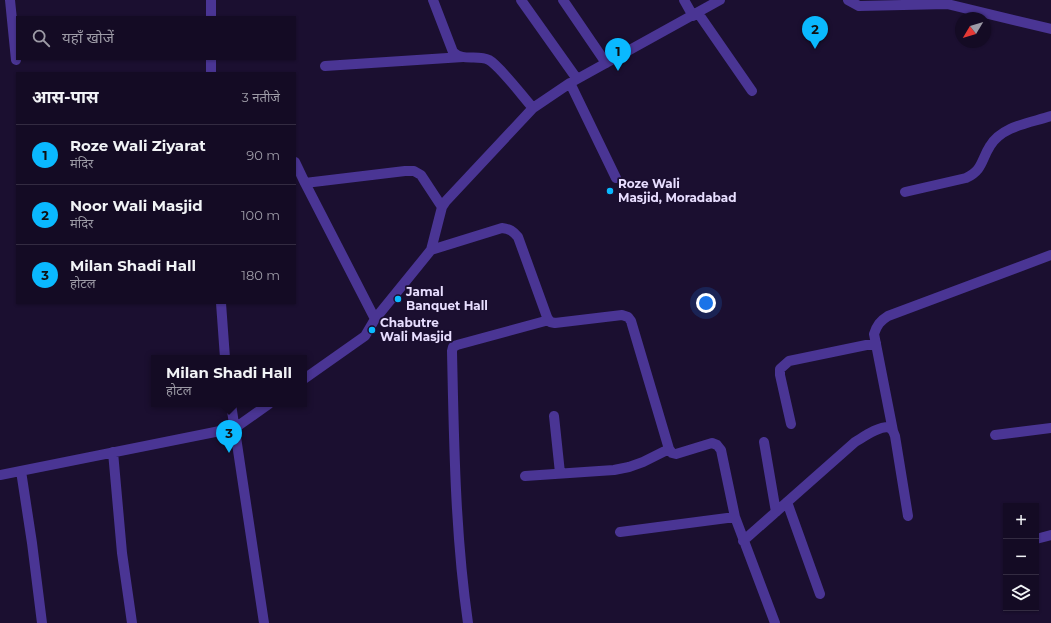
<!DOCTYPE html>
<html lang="hi">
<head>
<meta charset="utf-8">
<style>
  :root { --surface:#140b24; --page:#1d142c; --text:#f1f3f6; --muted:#9d9ba6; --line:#332b41; --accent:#0ab9ff }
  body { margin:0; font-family:Montserrat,"Noto Sans Devanagari",sans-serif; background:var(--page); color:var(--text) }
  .controls { position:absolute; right:12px; bottom:12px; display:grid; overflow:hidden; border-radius:0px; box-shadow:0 1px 3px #0004 }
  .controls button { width:36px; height:36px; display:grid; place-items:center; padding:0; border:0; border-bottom:1px solid var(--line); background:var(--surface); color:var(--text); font:20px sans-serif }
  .compass { position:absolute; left:955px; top:12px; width:36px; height:36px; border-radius:50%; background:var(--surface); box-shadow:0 1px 3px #0004; rotate:232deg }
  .you { position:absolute; left:706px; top:303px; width:14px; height:14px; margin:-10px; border:3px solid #fff; border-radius:50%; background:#1a73e8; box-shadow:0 0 0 6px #1a73e833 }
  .badge { display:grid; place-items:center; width:26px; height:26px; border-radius:50%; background:var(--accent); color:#111; font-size:13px; font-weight:700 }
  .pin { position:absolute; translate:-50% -33px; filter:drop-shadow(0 1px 2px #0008) }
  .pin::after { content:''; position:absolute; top:21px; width:14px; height:12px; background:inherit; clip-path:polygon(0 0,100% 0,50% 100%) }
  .popup { position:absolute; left:151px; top:355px; width:156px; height:52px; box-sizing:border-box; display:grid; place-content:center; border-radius:0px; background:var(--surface); filter:drop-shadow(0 1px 3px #0005); font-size:13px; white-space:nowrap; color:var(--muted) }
  .popup b { font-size:15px; color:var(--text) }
  .popup::after { content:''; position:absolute; left:50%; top:100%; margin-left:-8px; border:8px solid transparent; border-top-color:var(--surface) }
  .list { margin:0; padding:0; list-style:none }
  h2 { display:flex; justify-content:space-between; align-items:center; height:52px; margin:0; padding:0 16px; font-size:17px }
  h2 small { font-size:13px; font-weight:400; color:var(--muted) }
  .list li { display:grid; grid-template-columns:26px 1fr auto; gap:12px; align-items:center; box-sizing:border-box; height:60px; padding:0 16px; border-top:1px solid var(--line) }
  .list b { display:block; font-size:15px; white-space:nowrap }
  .list p { margin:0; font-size:13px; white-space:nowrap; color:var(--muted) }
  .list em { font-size:13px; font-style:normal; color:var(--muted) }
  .icon { flex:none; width:22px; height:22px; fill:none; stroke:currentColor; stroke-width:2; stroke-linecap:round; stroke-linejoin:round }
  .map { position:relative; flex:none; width:1051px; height:623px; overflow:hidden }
  .search { position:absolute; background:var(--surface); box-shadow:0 1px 3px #0004; left:16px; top:16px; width:280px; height:44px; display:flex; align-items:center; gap:10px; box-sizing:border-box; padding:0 14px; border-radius:0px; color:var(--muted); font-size:15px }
  .panel { position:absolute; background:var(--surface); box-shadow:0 1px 3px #0004; left:16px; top:72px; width:280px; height:232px; border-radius:0px }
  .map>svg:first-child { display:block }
</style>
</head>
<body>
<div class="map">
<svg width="1051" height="623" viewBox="0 0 1051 623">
  <rect width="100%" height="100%" fill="#1b0f30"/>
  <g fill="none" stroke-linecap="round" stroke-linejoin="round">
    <!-- minor -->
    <path stroke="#4a3594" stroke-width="10" d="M10,0L16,60
      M433,0L453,52C463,62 477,54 489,60C500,66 523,97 533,108
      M521,0L577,79
      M563,0L606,63
      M684,0L693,16
      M848,0L859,6L947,4L1051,29
      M698,13L752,91
      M211,17V0
      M325,66L463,57
      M211,73V59
      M570,83L616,178
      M295,162L305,183L375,319
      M305,183L405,171H414L421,175L442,207
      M905,192L966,178C983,170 981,160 990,146C1002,126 1030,123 1051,116
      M431,250L502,228C510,229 513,231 518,237L547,317L550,322L555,323L622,315L628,317L631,321L669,449L672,453L676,454L712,443L717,445L721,450L735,517L775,623
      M221,303L225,358
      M304,379L365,336L375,319L431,250L442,207L446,201L533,108L570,83L720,0
      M231,404L264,623
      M554,416L560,473
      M791,424L780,375V369L789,361L876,343
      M893,431L874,334C877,325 880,321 888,316L1051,255
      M995,435L1051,428
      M764,442L776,512
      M113,452L122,553L132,623
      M21,471L32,543L42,623
      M0,475L235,428L269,404
      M525,476L614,470L629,467L643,462L669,449
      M787,502L820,594
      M620,532L735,517
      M1036,539L1051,535
      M743,541L855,442C865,436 877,427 889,427L893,431L895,436L908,516
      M468,623C455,533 454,442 452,351L453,347L457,345L549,320"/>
  </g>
  <!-- markers -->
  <g fill="#0ab9ff" stroke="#1b0f30" stroke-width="1.5">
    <circle cx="610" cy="191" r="4"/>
    <circle cx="398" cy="299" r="4"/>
    <circle cx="372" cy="330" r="4"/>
  </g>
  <g text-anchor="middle" stroke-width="3.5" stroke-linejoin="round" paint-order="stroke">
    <!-- poi labels -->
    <g font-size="12" font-weight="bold" fill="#e8deff" stroke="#1b0f30" text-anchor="start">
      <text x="618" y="188">Roze Wali<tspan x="618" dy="14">Masjid, Moradabad</tspan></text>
      <text x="406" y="296">Jamal<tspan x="406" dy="14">Banquet Hall</tspan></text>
      <text x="380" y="327">Chabutre<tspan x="380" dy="14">Wali Masjid</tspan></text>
    </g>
  </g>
</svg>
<div class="controls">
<button>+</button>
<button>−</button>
<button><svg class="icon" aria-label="layers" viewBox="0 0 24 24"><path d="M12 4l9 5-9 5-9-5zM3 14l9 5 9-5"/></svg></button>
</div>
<svg class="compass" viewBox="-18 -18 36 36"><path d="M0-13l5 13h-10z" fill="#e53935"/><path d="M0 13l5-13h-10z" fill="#9d9ba6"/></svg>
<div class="you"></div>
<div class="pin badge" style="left:618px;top:71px">1</div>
<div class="pin badge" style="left:815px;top:49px">2</div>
<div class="pin badge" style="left:229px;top:453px">3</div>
<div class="popup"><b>Milan Shadi Hall</b>होटल</div>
<div class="search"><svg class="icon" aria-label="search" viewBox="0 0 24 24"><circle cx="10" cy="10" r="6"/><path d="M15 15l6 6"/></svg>यहाँ खोजें</div>
<section class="panel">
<h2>आस-पास<small>3 नतीजे</small></h2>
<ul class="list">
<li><span class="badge">1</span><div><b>Roze Wali Ziyarat</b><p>मंदिर</p></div><em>90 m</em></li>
<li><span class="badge">2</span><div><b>Noor Wali Masjid</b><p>मंदिर</p></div><em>100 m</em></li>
<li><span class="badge">3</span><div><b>Milan Shadi Hall</b><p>होटल</p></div><em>180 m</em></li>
</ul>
</section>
</div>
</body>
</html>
